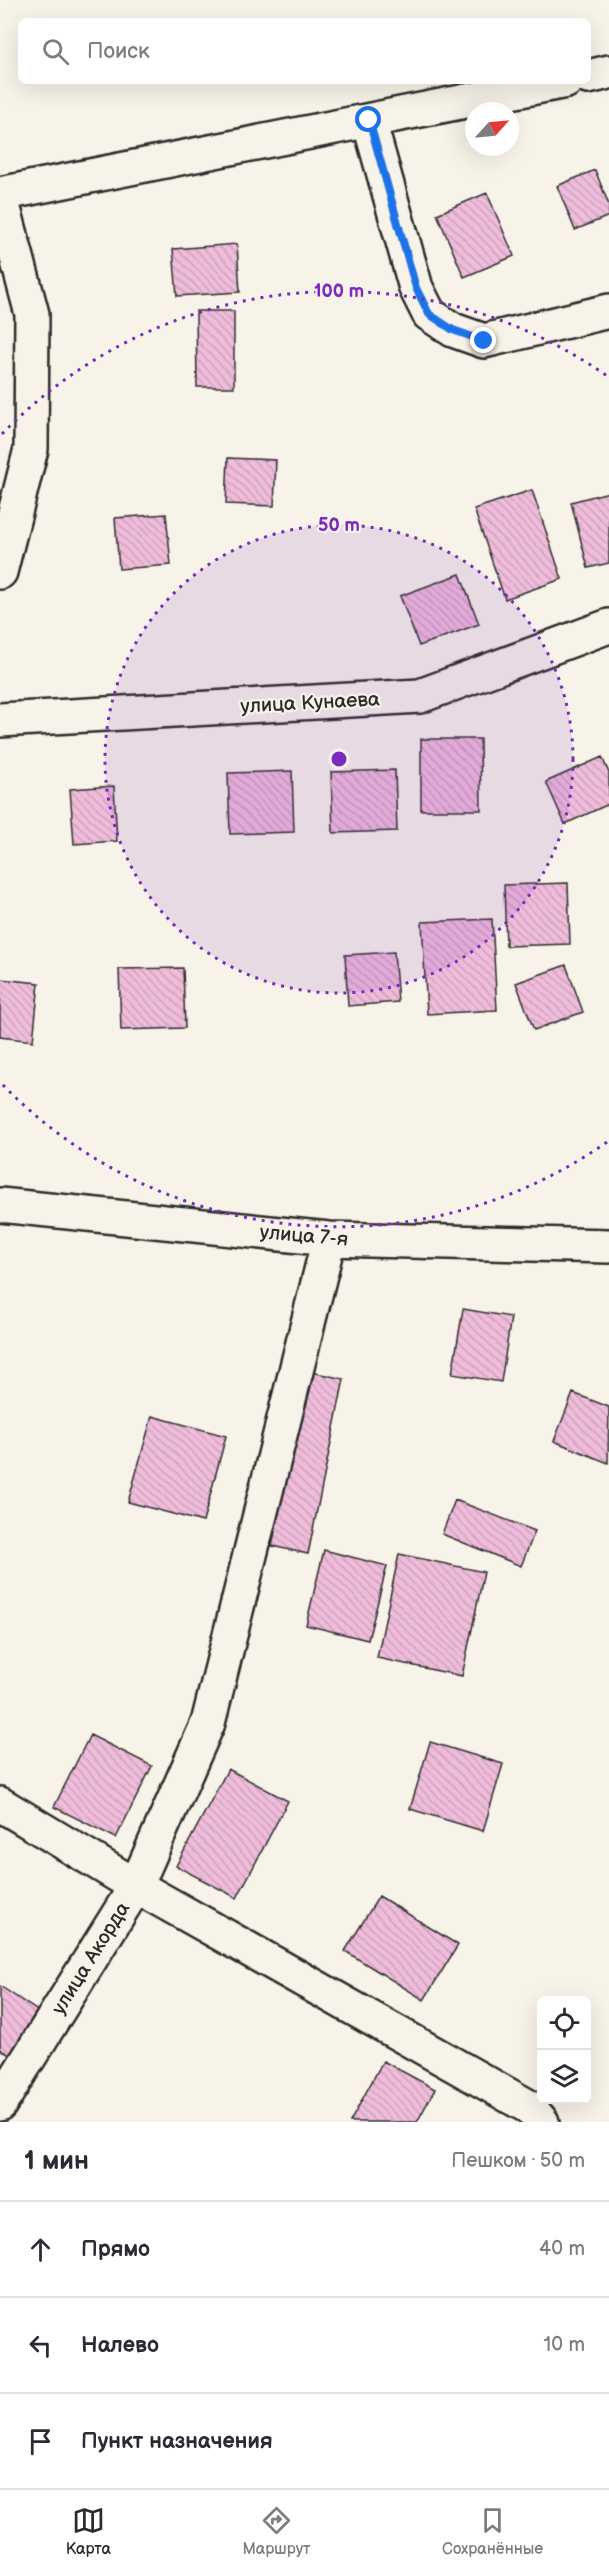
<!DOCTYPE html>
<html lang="ru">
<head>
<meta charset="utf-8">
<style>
  :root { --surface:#fff; --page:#f7f7f7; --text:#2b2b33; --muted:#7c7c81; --line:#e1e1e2; --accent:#2b2b2b }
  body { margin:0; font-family:"Balsamiq Sans",sans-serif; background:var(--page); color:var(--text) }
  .controls { position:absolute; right:18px; bottom:18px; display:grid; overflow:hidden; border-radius:9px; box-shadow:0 6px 24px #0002 }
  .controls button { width:54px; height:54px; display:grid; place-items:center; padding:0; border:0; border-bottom:2px solid var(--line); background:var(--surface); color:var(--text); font:30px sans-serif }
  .compass { position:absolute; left:465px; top:102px; width:54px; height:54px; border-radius:50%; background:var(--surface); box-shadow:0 6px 24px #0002; rotate:63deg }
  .stop { position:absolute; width:18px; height:18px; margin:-14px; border:4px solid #1a73e8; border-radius:50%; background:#fff }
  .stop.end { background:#1a73e8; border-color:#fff; box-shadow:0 2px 6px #0008 }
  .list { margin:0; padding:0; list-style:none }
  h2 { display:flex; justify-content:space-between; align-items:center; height:78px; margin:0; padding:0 24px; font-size:26px }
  h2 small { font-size:20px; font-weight:400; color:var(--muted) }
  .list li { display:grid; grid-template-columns:39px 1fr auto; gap:18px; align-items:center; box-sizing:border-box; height:96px; padding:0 24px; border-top:2px solid var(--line) }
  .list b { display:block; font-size:22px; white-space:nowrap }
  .list em { font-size:20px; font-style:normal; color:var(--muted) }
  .icon { flex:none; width:33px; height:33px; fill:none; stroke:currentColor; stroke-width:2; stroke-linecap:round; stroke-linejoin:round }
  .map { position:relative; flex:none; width:609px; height:2122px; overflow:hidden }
  .search { position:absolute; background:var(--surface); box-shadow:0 6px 24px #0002; left:18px; right:18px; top:18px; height:66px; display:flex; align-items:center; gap:15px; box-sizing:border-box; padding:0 21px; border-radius:9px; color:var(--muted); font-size:22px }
  .sheet { height:366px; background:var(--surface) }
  nav { display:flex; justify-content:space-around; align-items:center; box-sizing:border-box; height:84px; border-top:2px solid var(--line); background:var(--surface); font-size:16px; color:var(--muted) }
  nav a { display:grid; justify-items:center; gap:3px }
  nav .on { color:var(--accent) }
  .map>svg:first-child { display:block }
</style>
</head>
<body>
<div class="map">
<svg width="609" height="2122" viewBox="0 0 609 2122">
  <defs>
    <pattern id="building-back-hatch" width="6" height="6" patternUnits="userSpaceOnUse" patternTransform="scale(1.5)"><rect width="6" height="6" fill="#efbcdb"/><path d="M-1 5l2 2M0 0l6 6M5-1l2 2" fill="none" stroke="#cda2bc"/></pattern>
  </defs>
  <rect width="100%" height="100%" fill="#f7f3e8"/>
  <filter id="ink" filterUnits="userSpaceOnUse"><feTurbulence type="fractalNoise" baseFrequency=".0167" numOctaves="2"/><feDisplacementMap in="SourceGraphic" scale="12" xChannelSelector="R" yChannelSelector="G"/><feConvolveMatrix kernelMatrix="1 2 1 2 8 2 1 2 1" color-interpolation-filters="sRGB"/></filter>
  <g filter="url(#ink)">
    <!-- building -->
    <path fill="url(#building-back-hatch)" stroke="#2b2b2b" stroke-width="1.5" d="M595,170L609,205V216L575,230L557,186Z
      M487,193L514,256L464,277L437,214Z
      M237,244L240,292L177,296L173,249Z
      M196,311H234V387H197Z
      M228,458L276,460L274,506L226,504Z
      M532,490L562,579L505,599L474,509Z
      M609,492V563L588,568L571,502Z
      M166,514L171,565L119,569L115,518Z
      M460,574L479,624L419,646L400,596Z
      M421,739H480L481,810H421Z
      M602,757L609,773V804L565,824L546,782Z
      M395,770L397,831L333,833L331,772Z
      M292,771L294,832L230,834L228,773Z
      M114,786L117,841L74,844L70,789Z
      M568,883L570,944L506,946L504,885Z
      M492,919L497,1010L427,1014L422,922Z
      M394,952L398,1002L348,1006L345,955Z
      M566,965L583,1012L534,1030L516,983Z
      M183,968L185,1028L121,1030L119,969Z
      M0,979L39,983L33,1041L0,1037Z
      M463,1309L511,1317L501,1382L452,1374Z
      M307,1371L344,1379L308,1554L272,1546Z
      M573,1393L609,1407L608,1463L554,1441Z
      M152,1416L226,1436L203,1522L128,1502Z
      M455,1500L535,1531L521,1566L442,1534Z
      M324,1550L387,1566L368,1640L306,1625Z
      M399,1554L484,1572L462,1676L377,1658Z
      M90,1735L152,1766L116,1838L54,1807Z
      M430,1742L503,1764L483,1831L410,1809Z
      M228,1769L288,1801L237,1898L176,1866Z
      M379,1896L458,1945L424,2000L345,1951Z
      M0,1986L39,2012L11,2056L0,2049Z
      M383,2061L435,2089L417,2122H350Z"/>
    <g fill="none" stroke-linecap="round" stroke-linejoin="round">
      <!-- minor casing -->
      <g stroke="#2b2b2b" stroke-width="38">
        <path id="minor" d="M588,77L609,72
          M369,121L416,288L429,314L453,330L484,341L609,311
          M0,194L566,81
          M0,194L32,314L31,449L0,572
          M0,720L420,696L609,626
          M0,1205L329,1239L609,1246
          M329,1239L208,1723L136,1886L529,2107L542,2122
          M0,1804L136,1886L0,2104"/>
      </g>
      <!-- minor -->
      <use href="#minor" stroke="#f7f3e8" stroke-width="33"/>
    </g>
  </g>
  <g fill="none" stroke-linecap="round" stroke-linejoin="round" filter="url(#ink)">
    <!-- route -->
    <path stroke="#1a73e8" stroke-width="8" d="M369,120L416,288L429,314L453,330L484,341"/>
  </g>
  <!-- distance rings -->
  <circle cx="339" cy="759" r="234" fill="#7b2cbf" fill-opacity=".12"/>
  <g fill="none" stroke="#7b2cbf" stroke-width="3" stroke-dasharray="3 6">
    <circle cx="339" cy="759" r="234"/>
    <path d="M607 1142A468 468 0 0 1 2 1084M2 434A468 468 0 0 1 607 376"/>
  </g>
  <g text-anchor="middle" stroke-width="4.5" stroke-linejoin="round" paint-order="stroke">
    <!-- street labels -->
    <g font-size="20" fill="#2b2b2b" stroke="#f7f3e8">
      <text transform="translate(310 702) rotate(-3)" y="7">улица Кунаева</text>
      <text transform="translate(304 1235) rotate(5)" y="7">улица 7-я</text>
      <text transform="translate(90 1958) rotate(-58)" y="7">улица Акорда</text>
    </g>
  </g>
  <circle cx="339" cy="759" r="9" fill="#7b2cbf" stroke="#f7f3e8" stroke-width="3"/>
  <g font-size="18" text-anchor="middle" font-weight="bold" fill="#7b2cbf" stroke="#f7f3e8" stroke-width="4.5" stroke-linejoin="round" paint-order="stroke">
    <text x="339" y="297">100 m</text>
    <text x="339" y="531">50 m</text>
  </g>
</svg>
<div class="controls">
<button><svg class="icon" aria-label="locate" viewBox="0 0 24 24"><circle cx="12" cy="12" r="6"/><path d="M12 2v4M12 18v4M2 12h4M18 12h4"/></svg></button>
<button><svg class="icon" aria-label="layers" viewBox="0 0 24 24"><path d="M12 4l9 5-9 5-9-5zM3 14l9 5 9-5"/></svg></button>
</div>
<svg class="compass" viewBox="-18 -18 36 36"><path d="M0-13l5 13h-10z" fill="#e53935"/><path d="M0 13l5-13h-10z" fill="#7c7c81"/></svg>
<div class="stop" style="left:369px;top:120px"></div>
<div class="stop end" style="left:484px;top:341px"></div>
<div class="search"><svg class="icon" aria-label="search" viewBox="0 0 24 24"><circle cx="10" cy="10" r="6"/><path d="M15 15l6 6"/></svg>Поиск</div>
</div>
<section class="sheet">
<h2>1 мин<small>Пешком · 50 m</small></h2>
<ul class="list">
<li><svg class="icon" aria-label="ahead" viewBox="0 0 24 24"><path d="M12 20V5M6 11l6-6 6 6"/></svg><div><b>Прямо</b></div><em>40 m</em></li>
<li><svg class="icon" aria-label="left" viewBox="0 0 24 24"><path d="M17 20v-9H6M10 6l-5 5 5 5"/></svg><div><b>Налево</b></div><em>10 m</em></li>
<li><svg class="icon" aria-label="arrive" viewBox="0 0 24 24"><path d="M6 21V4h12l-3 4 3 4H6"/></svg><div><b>Пункт назначения</b></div></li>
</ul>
</section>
<nav>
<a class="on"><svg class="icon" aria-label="map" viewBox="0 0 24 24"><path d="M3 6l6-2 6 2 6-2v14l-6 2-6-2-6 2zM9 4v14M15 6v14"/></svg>Карта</a>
<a><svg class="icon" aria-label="directions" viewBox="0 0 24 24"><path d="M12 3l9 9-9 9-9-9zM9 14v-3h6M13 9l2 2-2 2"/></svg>Маршрут</a>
<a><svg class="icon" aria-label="saved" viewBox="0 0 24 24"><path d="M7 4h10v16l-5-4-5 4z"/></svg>Сохранённые</a>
</nav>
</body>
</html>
